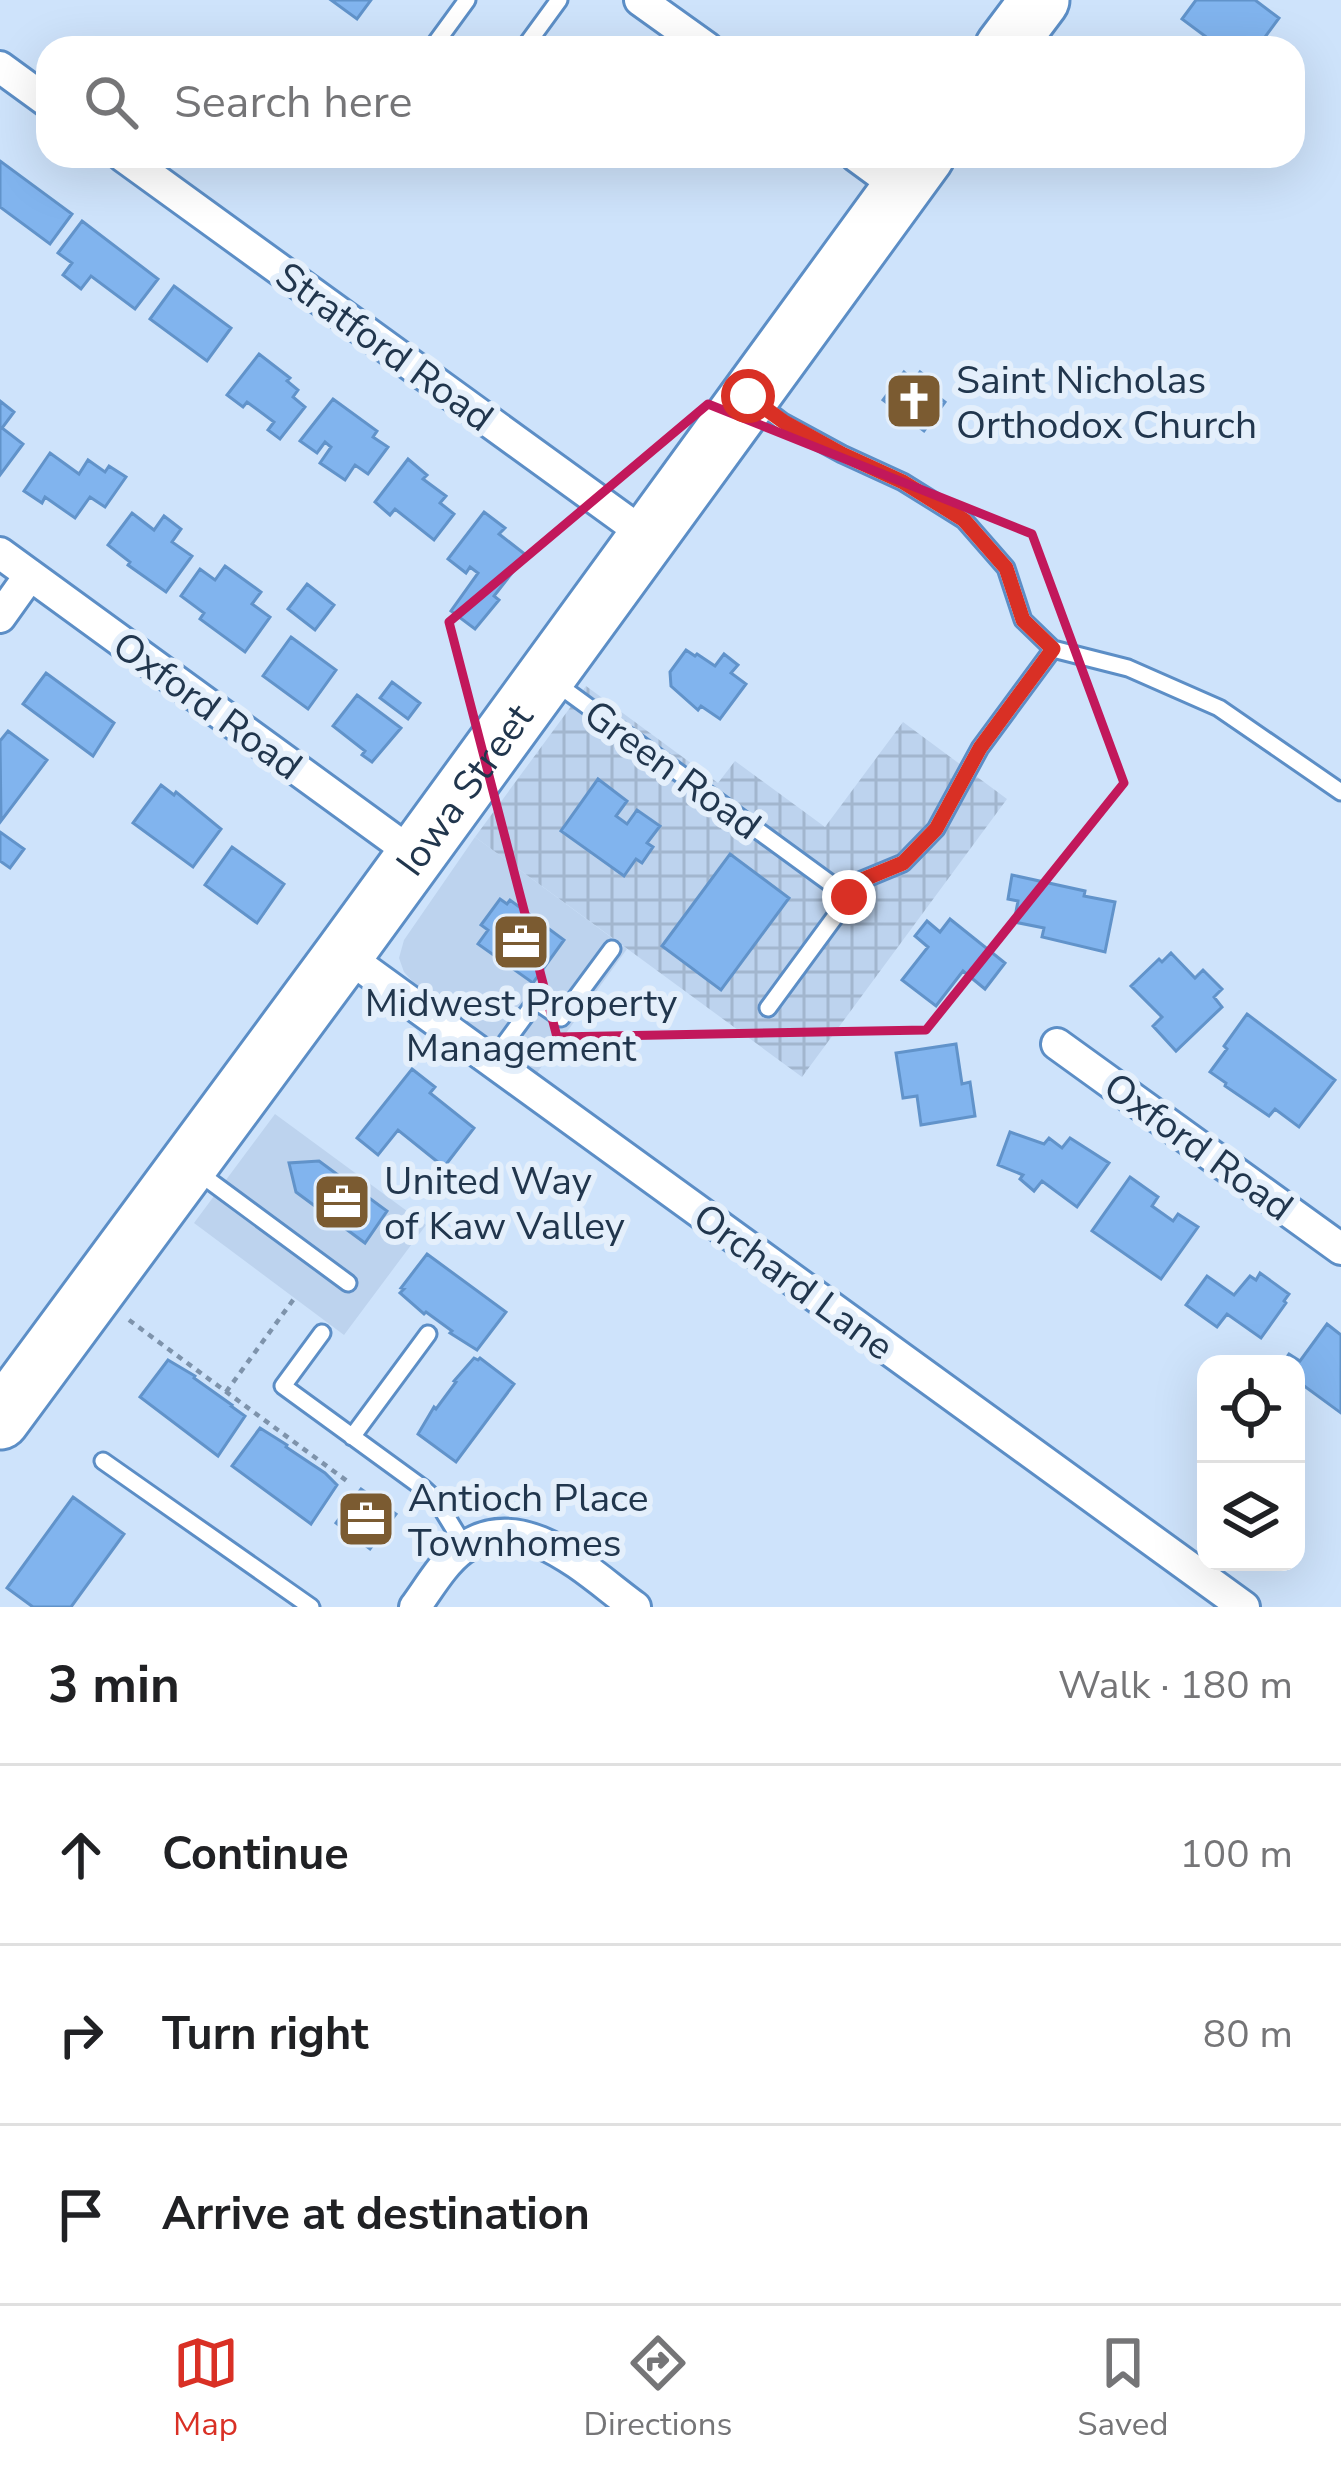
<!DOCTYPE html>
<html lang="en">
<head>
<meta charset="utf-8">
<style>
  :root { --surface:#fff; --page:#f6f6f6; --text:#202124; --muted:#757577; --line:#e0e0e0; --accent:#d93025 }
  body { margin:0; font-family:"Nunito Sans",sans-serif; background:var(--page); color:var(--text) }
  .controls { position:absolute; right:36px; bottom:36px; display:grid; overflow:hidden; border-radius:24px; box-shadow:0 12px 48px #0002 }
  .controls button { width:108px; height:108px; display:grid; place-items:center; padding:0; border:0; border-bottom:3px solid var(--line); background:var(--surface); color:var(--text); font:60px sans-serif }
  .stop { position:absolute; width:36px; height:36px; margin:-27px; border:9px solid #d93025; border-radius:50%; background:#fff }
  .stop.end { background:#d93025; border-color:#fff; box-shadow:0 3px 12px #0008 }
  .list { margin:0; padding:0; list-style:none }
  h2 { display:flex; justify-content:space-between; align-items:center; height:156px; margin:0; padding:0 48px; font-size:51px }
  h2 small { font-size:39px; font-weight:400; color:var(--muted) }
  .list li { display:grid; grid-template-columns:78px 1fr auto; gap:36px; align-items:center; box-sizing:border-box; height:180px; padding:0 48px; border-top:3px solid var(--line) }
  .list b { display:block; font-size:45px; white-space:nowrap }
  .list em { font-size:39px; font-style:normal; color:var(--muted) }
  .icon { flex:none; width:66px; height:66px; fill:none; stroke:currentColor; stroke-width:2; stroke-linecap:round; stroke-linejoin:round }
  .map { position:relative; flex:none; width:1341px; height:1607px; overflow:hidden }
  .search { position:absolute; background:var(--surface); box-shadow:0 12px 48px #0002; left:36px; right:36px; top:36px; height:132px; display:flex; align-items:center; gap:30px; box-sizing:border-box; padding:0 42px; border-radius:36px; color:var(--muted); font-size:45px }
  .sheet { height:696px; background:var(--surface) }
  nav { display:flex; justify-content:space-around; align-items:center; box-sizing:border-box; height:168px; border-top:3px solid var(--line); background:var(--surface); font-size:33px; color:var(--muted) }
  nav a { display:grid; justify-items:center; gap:6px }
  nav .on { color:var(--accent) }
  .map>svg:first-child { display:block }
</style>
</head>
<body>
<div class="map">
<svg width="1341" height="1607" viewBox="0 0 1341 1607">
  <defs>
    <pattern id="industrial-grid" width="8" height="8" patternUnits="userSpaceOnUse" patternTransform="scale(3)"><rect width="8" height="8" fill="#bdd3ee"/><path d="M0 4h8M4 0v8" fill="none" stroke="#a2b6ce"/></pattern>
  </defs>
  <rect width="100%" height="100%" fill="#cee3fb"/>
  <!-- built -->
  <path fill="#bdd3ee" d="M475,837L627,949L537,1073L413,982L404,972L399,958L404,940Z
    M275,1114L426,1225L344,1335L194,1223Z"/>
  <!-- industrial -->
  <path fill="url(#industrial-grid)" d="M586,686L718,783L735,761L825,827L903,722L1007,799L802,1077L475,837Z"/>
  <!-- building -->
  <path fill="#81b4ee" stroke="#6193ca" stroke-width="3" d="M331,0H371L357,19Z
    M1196,0H1255L1279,18L1257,48H1221L1182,19Z
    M0,161L72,214L50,244L0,207Z
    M82,221L158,279L135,309L91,276L81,289L63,275L72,263L58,253Z
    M174,286L231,328L207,361L150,319Z
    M259,354L290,378L287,381L298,390L293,397L305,407L280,439L268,430L274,422L247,402L243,407L227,395Z
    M904,372L914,381L920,372L933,382L928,389L945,402L924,431L883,400Z
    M333,399L377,431L373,437L388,447L368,474L355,465L345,480L320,463L331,447L325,442L317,453L300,441Z
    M0,401L14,412L2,428L23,444L0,475Z
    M50,453L79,474L88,460L105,472L109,466L126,477L105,507L90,497L75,518L45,497L42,503L24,491Z
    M408,459L427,475L423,479L446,496L440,503L454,514L434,540L395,509L390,515L375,502Z
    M484,512L505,528L499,534L526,555L494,596L499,600L475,629L451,611L478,573L470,567L466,573L448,559Z
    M132,513L154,530L164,516L181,529L172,542L192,556L166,592L128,565L130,562L108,545Z
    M225,566L261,592L252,604L270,617L245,652L200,619L204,613L181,596L200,569L215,580Z
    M307,584L334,605L315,630L288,609Z
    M291,637L336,670L308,709L263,676Z
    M686,650L695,656L697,654L715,666L724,654L738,665L731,673L746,684L720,719L701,706L698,710L671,686L670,672Z
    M46,673L114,723L93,756L23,704Z
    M392,682L420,703L408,719L380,698Z
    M357,695L401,728L372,762L362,755L365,751L333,726Z
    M8,731L47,760L1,821L0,741Z
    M598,779L627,801L616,816L627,824L637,810L660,826L647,843L653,847L642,863L636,859L624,876L561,831Z
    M161,785L174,795L176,792L221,829L193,867L133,823Z
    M0,832L24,849L10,868L0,861Z
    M232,847L284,884L257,923L205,885Z
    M730,854L789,898L721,990L662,946Z
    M1012,875L1085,891L1084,896L1115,902L1105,952L1042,937L1044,928L1014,922L1018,901L1008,899Z
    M500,899L507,904L510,900L564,940L533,983L478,944L488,930L481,925Z
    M950,919L1005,963L985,989L963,971L936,1006L902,980L928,947L915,936L927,921L940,932Z
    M1171,953L1195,978L1203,970L1222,989L1214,997L1222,1007L1176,1051L1153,1026L1162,1017L1131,986L1159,959L1162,962Z
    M1247,1014L1335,1080L1299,1127L1275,1109L1269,1116L1225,1086L1226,1083L1210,1072L1227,1049L1224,1046Z
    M956,1044L962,1084L970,1082L975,1116L921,1125L917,1096L903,1098L896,1053Z
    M412,1069L435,1087L430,1093L474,1128L444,1167L398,1130L378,1155L357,1138Z
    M1010,1132L1044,1144L1049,1138L1062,1148L1070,1138L1109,1163L1077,1207L1042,1181L1034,1191L1020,1179L1023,1175L998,1165Z
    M319,1161L387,1211L365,1243L296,1192L289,1163Z
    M1130,1177L1158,1197L1152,1206L1173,1221L1178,1214L1198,1227L1161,1279L1092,1231Z
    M427,1254L506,1312L477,1350L450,1333L452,1331L426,1312L424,1314L400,1293L404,1289L401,1288Z
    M1260,1273L1289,1294L1284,1301L1286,1303L1261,1338L1227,1314L1217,1327L1186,1305L1207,1276L1234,1295L1250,1276L1256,1280Z
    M1327,1324L1341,1335V1413L1296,1380V1364H1282L1289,1354L1300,1361Z
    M474,1358L478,1360L480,1358L514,1384L456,1462L418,1434L434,1407L436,1409L456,1382L454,1381Z
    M168,1360L195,1376L194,1378L232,1405L231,1406L245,1416L218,1456L140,1397Z
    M260,1428L287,1445L286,1447L325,1473L337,1485L311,1524L232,1466Z
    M361,1489L396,1514L370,1549L336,1523Z
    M73,1497L124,1534L71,1607H33L7,1588Z"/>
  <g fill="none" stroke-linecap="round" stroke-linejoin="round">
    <!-- lane casing -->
    <g stroke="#5c8ec6" stroke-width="21">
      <path id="lane" d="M432,48L467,0
        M524,48L559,0
        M758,403L783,422L842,454L903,482L964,520L1006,568L1023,620L1053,649L1128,668L1219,708L1341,792
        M553,681L849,897
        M768,1008L862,880L903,863L936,829L980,748L1053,649
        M492,1061L536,1001L561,1018L612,949
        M195,1170L348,1283
        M322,1333L283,1386L423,1488L437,1501L465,1547
        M352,1437L428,1334
        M103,1461L311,1607"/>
    </g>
    <!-- street casing -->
    <g stroke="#5c8ec6" stroke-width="36">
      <path id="street" d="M640,0L707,48
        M0,67L48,102
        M123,156L647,536
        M856,156L901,189
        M0,553L416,856
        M0,617L30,575
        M344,954L1244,1607
        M1057,1044L1341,1249
        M415,1607C429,1588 443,1563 462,1549C523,1505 588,1573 635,1607"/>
    </g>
    <!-- highway casing -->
    <g stroke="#5c8ec6" stroke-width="63">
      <g id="highway">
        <path d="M1004,48L1040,0"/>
        <path id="s1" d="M0,1420L344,954L925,156"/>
      </g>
    </g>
    <!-- path -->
    <path stroke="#7e93ab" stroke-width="4.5" stroke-dasharray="6 6" stroke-linecap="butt" d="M129,1320L351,1484
      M226,1392L296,1296"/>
    <!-- lane -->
    <use href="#lane" stroke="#fff" stroke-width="15"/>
    <!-- street -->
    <use href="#street" stroke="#fff" stroke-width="30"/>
    <!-- highway -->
    <use href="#highway" stroke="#fff" stroke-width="57"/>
  </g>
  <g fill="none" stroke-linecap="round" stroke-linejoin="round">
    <!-- route -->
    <path stroke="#d93025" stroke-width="15" d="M748,396L784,422L842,454L903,482L964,520L1006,568L1023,620L1053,649L980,748L936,829L903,863L862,880L849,897"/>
  </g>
  <!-- marked area -->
  <path fill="none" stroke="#c2185b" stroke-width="9" stroke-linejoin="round" d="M708,404L1032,534L1124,783L926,1030L557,1037L449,622Z"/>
  <!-- icons -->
  <defs>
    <g id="church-square" transform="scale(3)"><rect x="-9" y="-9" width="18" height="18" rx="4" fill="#7b5b31" stroke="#e4effb"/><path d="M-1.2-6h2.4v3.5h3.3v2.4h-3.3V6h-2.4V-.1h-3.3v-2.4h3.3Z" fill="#fff"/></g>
    <g id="office-square" transform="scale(3)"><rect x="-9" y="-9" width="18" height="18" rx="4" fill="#7b5b31" stroke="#e4effb"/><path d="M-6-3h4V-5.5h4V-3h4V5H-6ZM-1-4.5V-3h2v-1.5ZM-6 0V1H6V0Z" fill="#fff"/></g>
  </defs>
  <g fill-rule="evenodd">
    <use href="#church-square" x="914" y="401"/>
    <use href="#office-square" x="521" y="942"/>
    <use href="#office-square" x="342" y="1202"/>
    <use href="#office-square" x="366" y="1519"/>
  </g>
  <g text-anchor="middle" stroke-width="12" stroke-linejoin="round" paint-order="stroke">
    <!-- street labels -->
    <g font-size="39" fill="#21364d" stroke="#e4effb">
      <text transform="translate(385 346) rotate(36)" y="14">Stratford Road</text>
      <text transform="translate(208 705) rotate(36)" y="14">Oxford Road</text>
      <text transform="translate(673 769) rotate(36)" y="14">Green Road</text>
      <text dy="14" stroke="none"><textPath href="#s1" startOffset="783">Iowa Street</textPath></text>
      <text transform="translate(1199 1146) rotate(36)" y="14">Oxford Road</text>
      <text transform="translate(794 1281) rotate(36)" y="14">Orchard Lane</text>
    </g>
    <!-- poi labels -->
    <g font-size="39" fill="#21364d" stroke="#e4effb" text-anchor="start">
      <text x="956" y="393">Saint Nicholas<tspan x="956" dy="45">Orthodox Church</tspan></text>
      <text x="521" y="1016" text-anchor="middle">Midwest Property<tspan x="521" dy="45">Management</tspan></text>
      <text x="384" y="1194">United Way<tspan x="384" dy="45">of Kaw Valley</tspan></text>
      <text x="408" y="1511">Antioch Place<tspan x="408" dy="45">Townhomes</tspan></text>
    </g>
  </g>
</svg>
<div class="controls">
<button><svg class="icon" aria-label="locate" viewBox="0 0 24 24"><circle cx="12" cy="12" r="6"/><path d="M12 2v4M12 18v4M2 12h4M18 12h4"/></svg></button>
<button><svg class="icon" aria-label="layers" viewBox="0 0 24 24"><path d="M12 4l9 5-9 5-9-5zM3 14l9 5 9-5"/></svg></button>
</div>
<div class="stop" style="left:748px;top:396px"></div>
<div class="stop end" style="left:849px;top:897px"></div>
<div class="search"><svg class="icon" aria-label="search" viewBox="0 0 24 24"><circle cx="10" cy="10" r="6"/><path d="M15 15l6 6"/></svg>Search here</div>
</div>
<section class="sheet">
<h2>3 min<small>Walk · 180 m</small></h2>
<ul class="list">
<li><svg class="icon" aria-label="ahead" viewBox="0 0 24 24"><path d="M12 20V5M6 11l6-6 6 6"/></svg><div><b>Continue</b></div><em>100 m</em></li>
<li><svg class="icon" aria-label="right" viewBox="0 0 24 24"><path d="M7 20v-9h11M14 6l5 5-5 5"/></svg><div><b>Turn right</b></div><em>80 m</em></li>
<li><svg class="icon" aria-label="arrive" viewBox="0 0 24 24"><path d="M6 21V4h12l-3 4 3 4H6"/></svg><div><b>Arrive at destination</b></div></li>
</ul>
</section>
<nav>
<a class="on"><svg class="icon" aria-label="map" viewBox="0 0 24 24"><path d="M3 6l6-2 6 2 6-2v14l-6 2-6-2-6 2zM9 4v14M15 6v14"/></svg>Map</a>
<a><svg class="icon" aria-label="directions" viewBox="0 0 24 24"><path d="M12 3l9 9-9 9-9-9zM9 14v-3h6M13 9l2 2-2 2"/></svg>Directions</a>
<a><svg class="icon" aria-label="saved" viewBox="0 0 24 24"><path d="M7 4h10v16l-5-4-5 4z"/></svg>Saved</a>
</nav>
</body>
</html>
